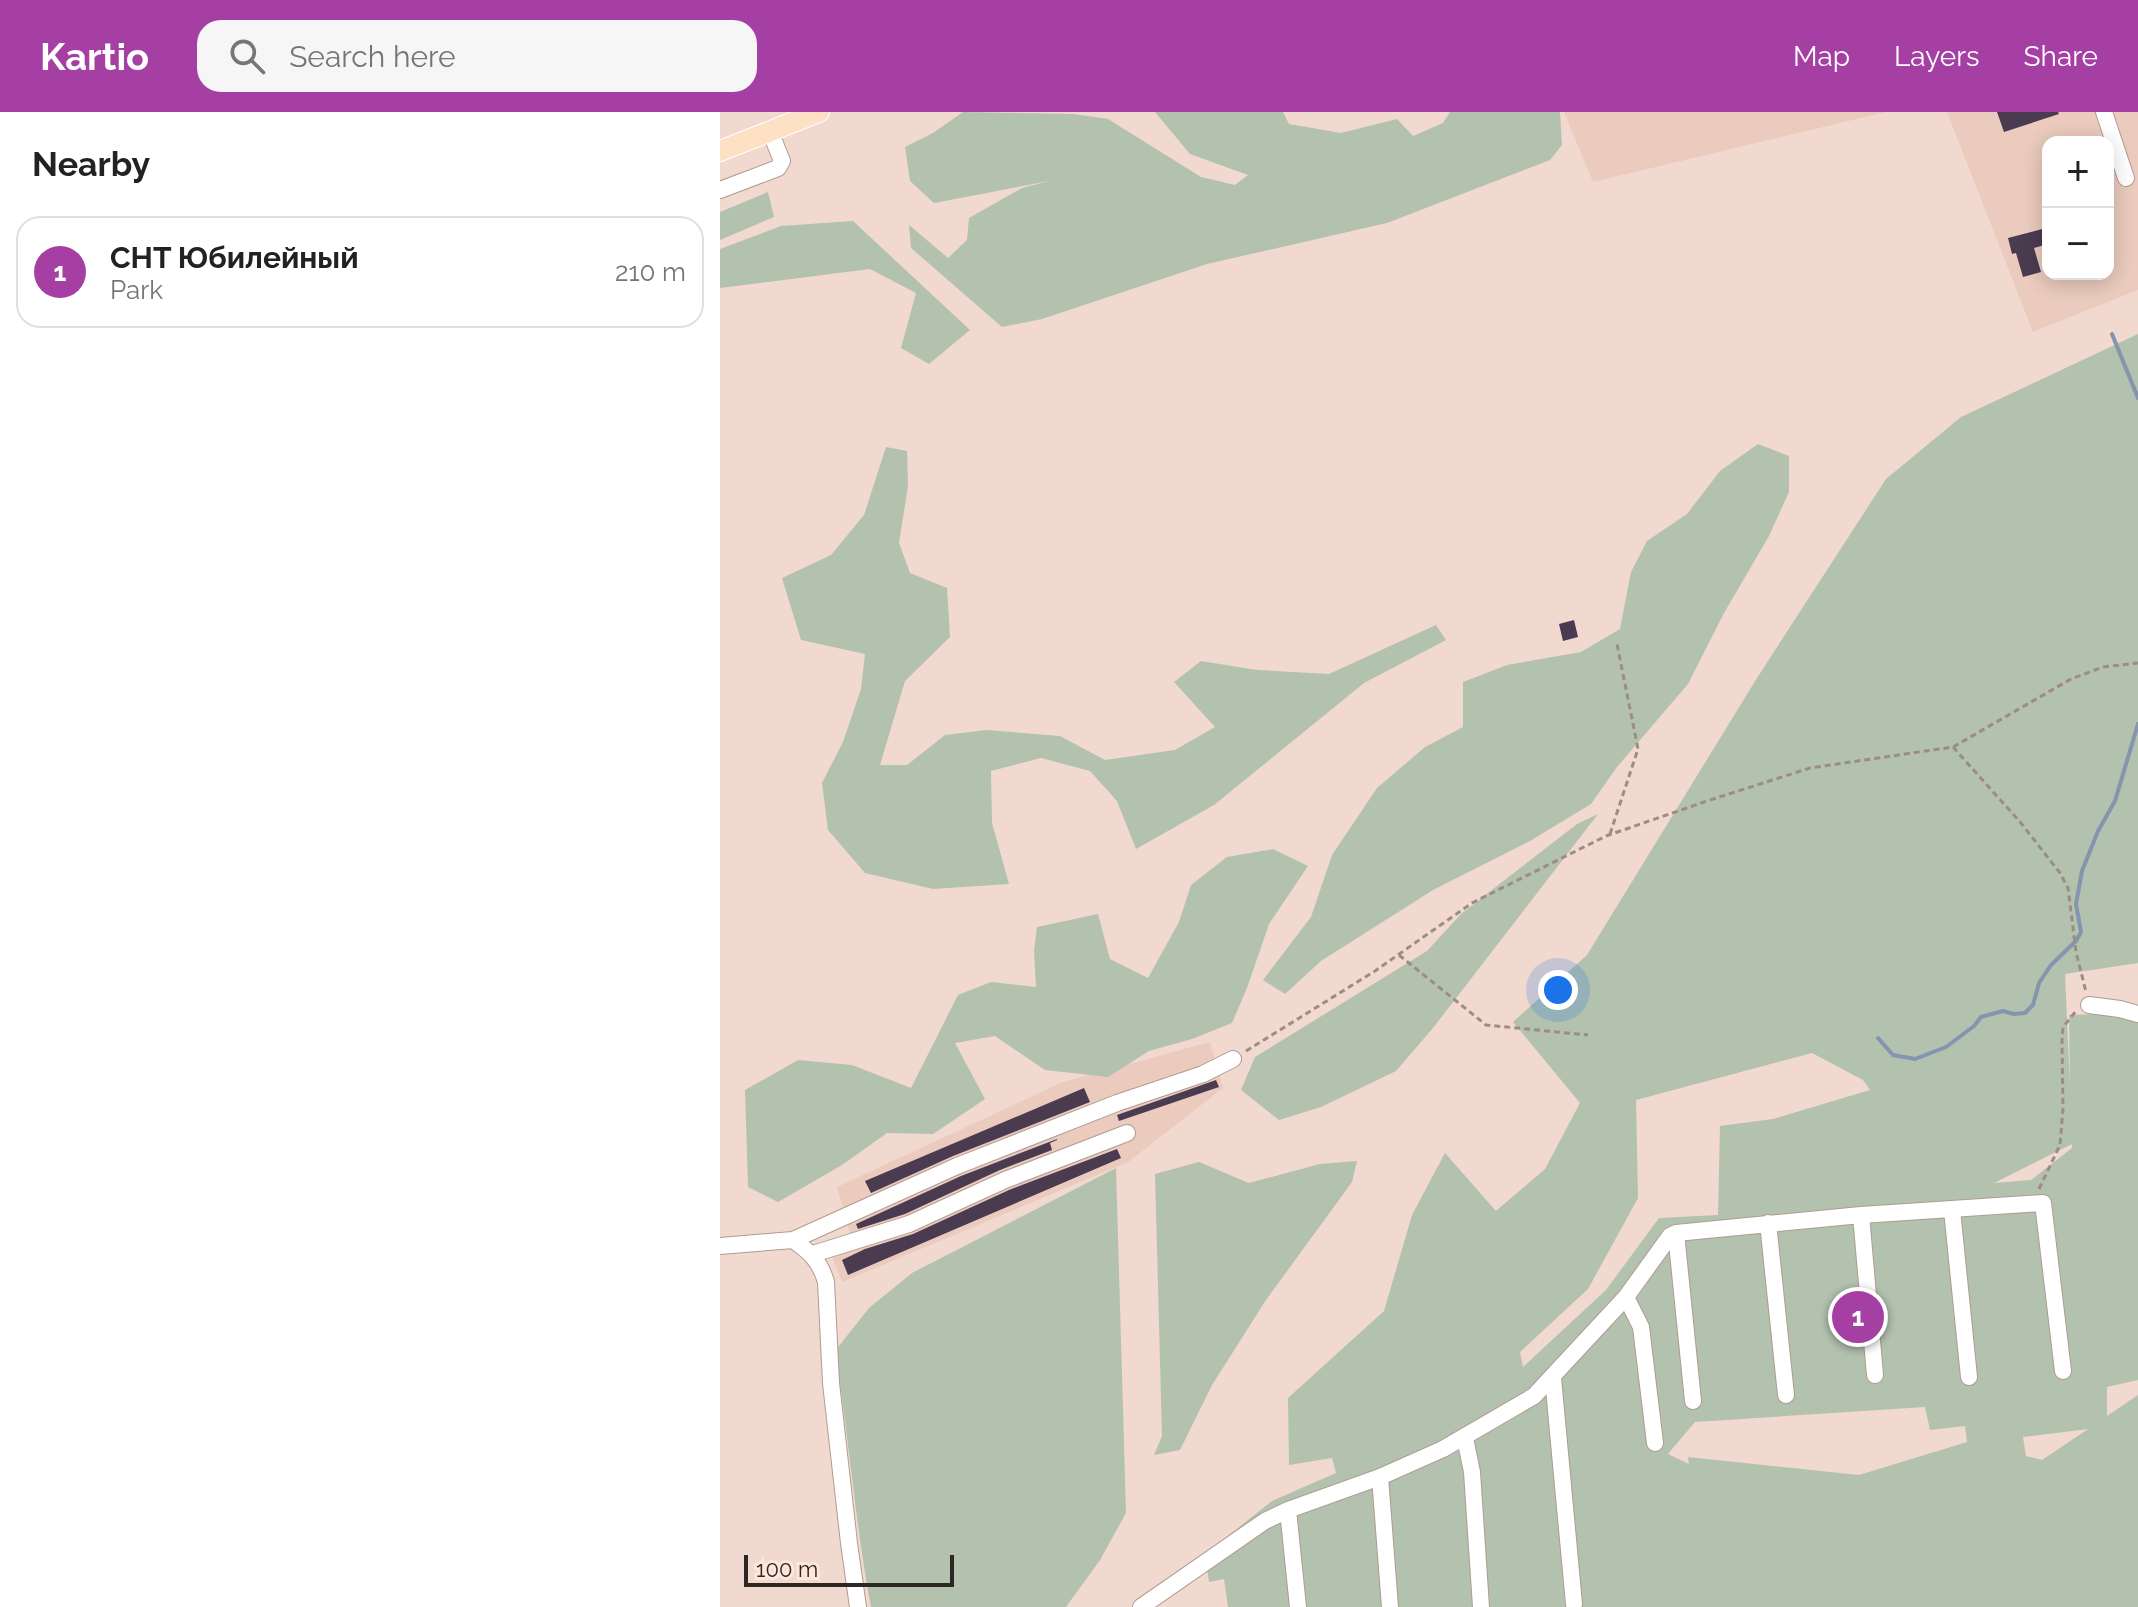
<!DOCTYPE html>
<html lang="en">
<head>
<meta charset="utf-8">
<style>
  :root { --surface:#fff; --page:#f6f6f6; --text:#222; --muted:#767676; --line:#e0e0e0; --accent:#a53fa3 }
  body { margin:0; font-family:Raleway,sans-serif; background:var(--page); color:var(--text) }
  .controls { position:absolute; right:24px; top:24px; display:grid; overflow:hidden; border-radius:16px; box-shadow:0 4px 20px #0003 }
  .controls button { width:72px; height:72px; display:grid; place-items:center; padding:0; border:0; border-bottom:2px solid var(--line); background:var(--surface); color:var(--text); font:40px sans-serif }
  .scale { position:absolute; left:24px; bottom:20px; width:210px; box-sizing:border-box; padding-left:8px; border:4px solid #2e2622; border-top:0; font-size:22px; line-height:28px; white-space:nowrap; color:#2e2622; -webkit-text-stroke:6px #fee6dc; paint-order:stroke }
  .you { position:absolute; left:838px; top:878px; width:28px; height:28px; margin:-20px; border:6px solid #fff; border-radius:50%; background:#1a73e8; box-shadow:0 0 0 12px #1a73e833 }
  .badge { display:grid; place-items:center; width:52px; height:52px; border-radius:50%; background:var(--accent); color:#fff; font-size:26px; font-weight:700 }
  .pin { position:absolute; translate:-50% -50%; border:4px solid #fff; box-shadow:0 2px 8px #0006 }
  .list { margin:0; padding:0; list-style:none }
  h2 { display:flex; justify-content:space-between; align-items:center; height:104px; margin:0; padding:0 32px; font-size:34px }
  h2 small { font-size:26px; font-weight:400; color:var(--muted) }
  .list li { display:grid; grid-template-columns:52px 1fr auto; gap:24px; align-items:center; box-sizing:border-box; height:112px; margin:0 16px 16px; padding:0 16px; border:2px solid var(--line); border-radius:24px }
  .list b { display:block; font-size:30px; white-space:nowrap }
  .list p { margin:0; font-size:26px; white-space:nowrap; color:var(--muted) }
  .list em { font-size:26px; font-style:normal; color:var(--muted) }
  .icon { flex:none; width:44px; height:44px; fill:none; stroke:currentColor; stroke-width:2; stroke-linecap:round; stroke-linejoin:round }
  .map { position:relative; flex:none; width:1418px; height:1495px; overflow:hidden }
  header { display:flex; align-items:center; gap:48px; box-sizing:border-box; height:112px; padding:0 40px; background:var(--accent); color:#fff }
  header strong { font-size:38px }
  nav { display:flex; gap:44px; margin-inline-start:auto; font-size:28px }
  .search { width:560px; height:72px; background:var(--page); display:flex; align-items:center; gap:20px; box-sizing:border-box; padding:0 28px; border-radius:24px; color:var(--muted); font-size:30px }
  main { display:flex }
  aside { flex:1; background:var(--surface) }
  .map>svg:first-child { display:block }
</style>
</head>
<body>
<header>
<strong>Kartio</strong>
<div class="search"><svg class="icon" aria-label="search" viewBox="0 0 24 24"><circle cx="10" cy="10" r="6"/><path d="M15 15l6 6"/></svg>Search here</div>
<nav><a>Map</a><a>Layers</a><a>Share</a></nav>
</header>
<main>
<aside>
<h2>Nearby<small></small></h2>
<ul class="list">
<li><span class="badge">1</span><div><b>СНТ Юбилейный</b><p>Park</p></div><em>210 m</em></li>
</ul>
</aside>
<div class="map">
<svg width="1418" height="1495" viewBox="0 0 1418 1495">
  <rect width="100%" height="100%" fill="#f1d9cf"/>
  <!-- built -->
  <path fill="#eacbbd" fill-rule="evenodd" d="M844,0H1166L873,70Z
    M1227,0H1418V178L1313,220ZM1328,30H1388V162H1328Z
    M490,930L503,976L408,1050L122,1170L111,1142L131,1125L117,1075L343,970Z"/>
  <!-- green -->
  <path fill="#b3c1af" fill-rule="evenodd" d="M243,0L354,2L388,7L481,65L515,73L528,63L470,42L435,0H563L569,12L621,21L677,7L693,24L723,11L730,0H840L842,33L830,48L667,111L487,152L322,207L282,215L191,136L189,113L228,146L247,128L249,106L302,76L329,69L214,91L190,69L185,35L213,21Z
    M48,80L54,105L0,128V100Z
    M133,109L250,218L209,252L181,236L196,181L150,157L0,176V137L61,114Z
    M1418,222V851L1345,862L1350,976L1349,903L1412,901L1418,904V1268L1387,1275V1304L1418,1283V1495H508L504,1467L489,1470L485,1442L552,1389L616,1361L612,1346L569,1353L568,1286L664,1199L692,1103L725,1041L776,1099L825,1057L860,991L793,910L867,843L1037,566L1166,367L1241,305ZM1092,941L1143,968L1150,978L1053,1007L1000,1014L998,1103L939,1106L886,1178L803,1255L800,1240L868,1177L918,1086L916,988ZM1352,1032V1036L1311,1068L1274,1071ZM1205,1295L1210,1318L1245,1314L1247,1330L1139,1363L968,1345L969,1352L948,1342L975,1310ZM1368,1317L1322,1348L1306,1344L1303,1325Z
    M1038,332L1069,344V380L1049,424L1004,501L968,572L897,655L871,692L810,729L713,778L601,849L565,882L543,868L591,805L612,743L657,676L705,635L743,615V570L787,553L861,540L900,517L911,460L927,429L967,402L1000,359Z
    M166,335L187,339L188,374L179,431L190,461L227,476L230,525L185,569L160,653H187L225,623L266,618L340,624L385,648L455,638L495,615L454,570L481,549L537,558L609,562L716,513L726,528L644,571L494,693L416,737L397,689L370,659L321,646L271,659L272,711L289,772L213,777L145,761L108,718L102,671L123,630L141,577L145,542L81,528L62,466L111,443L144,403Z
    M878,702L713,916L676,959L601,995L559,1008L521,978L535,945L707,839L741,802L857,712Z
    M553,737L588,754L549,812L527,876L512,911L472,927L429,939L388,965L325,958L275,924L235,931L265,987L213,1022L167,1021L122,1053L58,1090L28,1075L25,978L78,948L132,953L191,976L238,883L271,870L316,875L314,839L317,815L378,802L390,847L428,866L459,810L471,773L507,745Z
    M637,1049L632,1070L546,1188L492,1273L460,1338L434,1343L442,1324L435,1062L479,1050L529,1071L600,1052Z
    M396,1056L406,1401L380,1448L346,1495H151C135,1411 129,1324 115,1239L149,1196L192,1161Z"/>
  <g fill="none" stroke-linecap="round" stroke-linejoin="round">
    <!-- stream -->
    <path stroke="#8495ad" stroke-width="4" d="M1392,222L1418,286
      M1158,926L1173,943L1195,947L1226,935L1254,914L1261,905L1283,899L1294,902L1305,901L1313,893L1319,871L1331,853L1356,829L1361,820L1356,792L1362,759L1378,719L1395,689L1418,612"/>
  </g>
  <!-- building -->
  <path fill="#4b3b50" d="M1277,0H1338L1339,2L1284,20Z
    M1326,116L1328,132L1314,136L1321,160L1303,165L1296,141L1292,142L1288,126Z
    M854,508L858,525L843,529L839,512Z
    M496,968L499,975L399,1009L397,1003Z
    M364,976L370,990L233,1044L151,1081L145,1069Z
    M337,1027V1028L330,1031L332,1038L280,1058L185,1102L138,1117L136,1112L241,1064Z
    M397,1037L401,1046L128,1163L122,1148L145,1137L193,1122L289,1078Z"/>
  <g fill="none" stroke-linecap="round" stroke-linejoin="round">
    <!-- minor casing -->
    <g stroke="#b19b91" stroke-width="18">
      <path id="minor" d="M1384,0L1406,66
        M0,78L58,56L62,49L50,19
        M1369,893L1400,897L1418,902
        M1232,1098L1249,1265
        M1141,1103L1155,1263
        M1048,1111L1066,1283
        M956,1121L973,1289
        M73,1128C90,1140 100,1149 106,1170L111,1271L129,1431L138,1495
        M0,1134L73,1128L237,1054L397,991L483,962L513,947
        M93,1142L189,1112L285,1068L407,1021
        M906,1185L921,1215L935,1331
        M833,1266L854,1492
        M745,1326L752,1360L761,1495
        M660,1365L670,1495
        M568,1398L578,1495
        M421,1495L545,1409L568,1398L660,1365L723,1337L814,1284L906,1185L950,1124L956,1121L1141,1103L1323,1091L1343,1259"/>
    </g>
    <!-- major casing -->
    <g stroke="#fff" stroke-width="22">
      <path id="major" d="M0,39L99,0"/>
    </g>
    <!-- path -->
    <path stroke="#9d8c85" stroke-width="3" stroke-dasharray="6 4" stroke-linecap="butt" d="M1233,635L1301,711L1340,761L1348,776L1356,840L1366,880
      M890,722L918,637L897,532
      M679,843L766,913L868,923
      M526,939L655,859L752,791L886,724L984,690L1090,656L1233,635L1351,567L1383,555L1418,551
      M1319,1077L1340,1033L1343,997L1342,928L1343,915L1356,899"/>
    <!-- minor -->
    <use href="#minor" stroke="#fff" stroke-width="16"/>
    <!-- major -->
    <use href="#major" stroke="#fee0c5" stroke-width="20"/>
  </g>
</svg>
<div class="controls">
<button>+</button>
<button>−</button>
</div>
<div class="scale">100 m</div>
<div class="you"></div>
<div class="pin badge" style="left:1138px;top:1205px">1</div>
</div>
</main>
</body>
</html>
